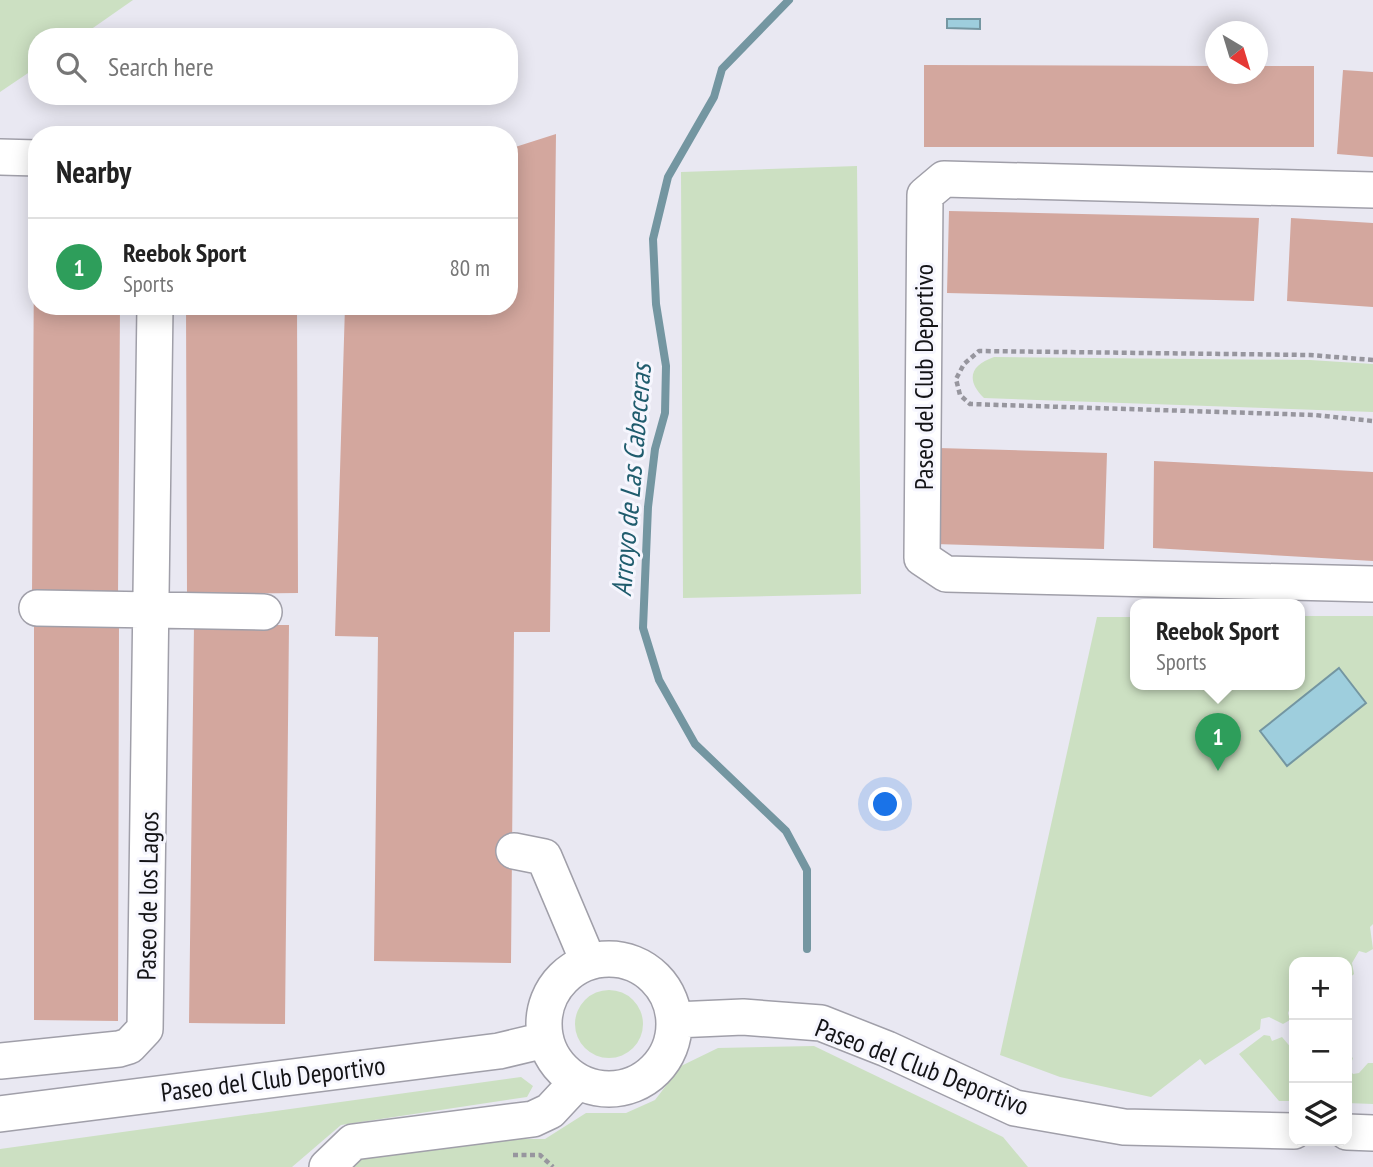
<!DOCTYPE html>
<html lang="en">
<head>
<meta charset="utf-8">
<style>
  :root { --surface:#fff; --page:#f6f6f6; --text:#222; --muted:#767676; --line:#e0e0e0; --accent:#0b8043 }
  body { margin:0; font-family:"PT Sans Narrow",sans-serif; background:var(--page); color:var(--text) }
  .controls { position:absolute; right:21px; bottom:21px; display:grid; overflow:hidden; border-radius:14px; box-shadow:0 4px 18px #0003 }
  .controls button { width:63px; height:63px; display:grid; place-items:center; padding:0; border:0; border-bottom:2px solid var(--line); background:var(--surface); color:var(--text); font:35px sans-serif }
  .compass { position:absolute; left:1205px; top:21px; width:63px; height:63px; border-radius:50%; background:var(--surface); box-shadow:0 4px 18px #0003; rotate:142deg }
  .you { position:absolute; left:886px; top:805px; width:24px; height:24px; margin:-18px; border:5px solid #fff; border-radius:50%; background:#1a73e8; box-shadow:0 0 0 10px #1a73e833 }
  .badge { display:grid; place-items:center; width:46px; height:46px; border-radius:50%; background:var(--accent); color:#fff; font-size:23px; font-weight:700 }
  .pin { position:absolute; translate:-50% -58px; filter:drop-shadow(0 2px 4px #0008) }
  .pin::after { content:''; position:absolute; top:37px; width:24px; height:21px; background:inherit; clip-path:polygon(0 0,100% 0,50% 100%) }
  .popup { position:absolute; left:1130px; top:599px; width:175px; height:91px; box-sizing:border-box; display:grid; place-content:center; border-radius:14px; background:var(--surface); filter:drop-shadow(0 2px 5px #0005); font-size:23px; white-space:nowrap; color:var(--muted) }
  .popup b { font-size:26px; color:var(--text) }
  .popup::after { content:''; position:absolute; left:50%; top:100%; margin-left:-14px; border:14px solid transparent; border-top-color:var(--surface) }
  .list { margin:0; padding:0; list-style:none }
  h2 { display:flex; justify-content:space-between; align-items:center; height:91px; margin:0; padding:0 28px; font-size:30px }
  h2 small { font-size:23px; font-weight:400; color:var(--muted) }
  .list li { display:grid; grid-template-columns:46px 1fr auto; gap:21px; align-items:center; box-sizing:border-box; height:98px; padding:0 28px; border-top:2px solid var(--line) }
  .list b { display:block; font-size:26px; white-space:nowrap }
  .list p { margin:0; font-size:23px; white-space:nowrap; color:var(--muted) }
  .list em { font-size:23px; font-style:normal; color:var(--muted) }
  .icon { flex:none; width:38px; height:38px; fill:none; stroke:currentColor; stroke-width:2; stroke-linecap:round; stroke-linejoin:round }
  .map { position:relative; flex:none; width:1373px; height:1167px; overflow:hidden }
  .search { position:absolute; background:var(--surface); box-shadow:0 4px 18px #0003; left:28px; top:28px; width:490px; height:77px; display:flex; align-items:center; gap:18px; box-sizing:border-box; padding:0 24px; border-radius:28px; color:var(--muted); font-size:26px }
  .panel { position:absolute; background:var(--surface); box-shadow:0 4px 18px #0003; left:28px; top:126px; width:490px; height:189px; border-radius:28px }
  .map>svg:first-child { display:block }
</style>
</head>
<body>
<div class="map">
<svg width="1373" height="1167" viewBox="0 0 1373 1167">
  <rect width="100%" height="100%" fill="#e9e8f2"/>
  <!-- green -->
  <path fill="#cce0c2" d="M0,0H133L80,37H37V67L0,92Z
    M857,166L861,594L683,598L681,172Z
    M994,357L1310,360L1373,364V412L984,398C965,379 971,365 994,357Z
    M1300,616H1373V924L1370,927L1373,949L1366,953L1359,951L1352,963L1354,974L1347,980V962H1294V998L1288,1013L1290,1020L1283,1024L1269,1017L1261,1019L1260,1029L1205,1065L1200,1059L1151,1097L1060,1077L1000,1055L1097,617H1136V685H1300Z
    M575 1024a34 34 0 1 1 68 0a34 34 0 1 1-68 0Z
    M1264,1035L1270,1036L1272,1041L1282,1037L1293,1050L1294,1101H1279L1239,1054Z
    M814,1046L1003,1137L1028,1167H343L344,1159L492,1139H545L586,1113H626L655,1100L681,1066L718,1048Z
    M1347,1053L1353,1058L1349,1069L1353,1074L1359,1073L1368,1063H1373V1104L1347,1103Z
    M521,1077L533,1086L527,1097L341,1125L292,1167H0V1149Z"/>
  <!-- water -->
  <path fill="#9ecedd" stroke="#7496a1" stroke-width="2" d="M947,19H980V29L947,28Z
    M1339,668L1366,703L1287,766L1260,731Z"/>
  <g fill="none" stroke-linecap="round" stroke-linejoin="round">
    <!-- stream -->
    <path stroke="#7496a1" stroke-width="8" d="M789,0L722,69L714,97L668,177L653,239L656,304L666,366L665,413L655,449L648,507L643,628L659,680L695,744L786,831L807,870V949"/>
  </g>
  <!-- building -->
  <path fill="#d3a79e" d="M924,65L1216,66V74H1258V66H1314V147H924Z
    M1343,70L1373,72V157L1337,154Z
    M556,134L550,632H514L511,963L374,961L378,637L335,636L345,306H509V149Z
    M949,211L1259,218L1254,301L947,293Z
    M1291,218L1373,223V307L1287,301Z
    M34,254L37,306H120L118,596H32Z
    M186,306H297L298,593L187,594Z
    M938,448L1107,453L1104,549L935,544Z
    M1154,461L1373,472V561L1153,548Z
    M34,623H119L118,1021L34,1020Z
    M194,625H289L285,1024L189,1023Z"/>
  <g fill="none" stroke-linecap="round" stroke-linejoin="round">
    <!-- minor casing -->
    <g stroke="#a09fa9" stroke-width="38">
      <path id="minor" d="M0,157L37,158
        M1373,190L944,179L925,195L922,558L946,574L1373,584
        M37,608L264,612
        M514,851L544,857L588,961
        M544 1024a65 65 0 1 1 130 0a65 65 0 1 1-130 0Z
        M675,1020L743,1017L821,1023L887,1049L1015,1108L1124,1127L1294,1131
        M0,1061L119,1049L129,1046L145,1029L155,306
        M0,1114L499,1051L545,1040
        M1347,1132L1373,1133
        M327,1167L353,1142L533,1119L550,1111L577,1082"/>
    </g>
    <!-- path -->
    <path stroke="#97969e" stroke-width="4.5" stroke-dasharray="5 3.5" stroke-linecap="butt" d="M1373,360L1310,355L979,351L964,364L956,379L960,395L970,404L1315,415L1373,421
      M513,1155H540L553,1167"/>
    <!-- minor -->
    <use href="#minor" stroke="#fff" stroke-width="35"/>
  </g>
  <g text-anchor="middle" stroke-width="6" stroke-linejoin="round" paint-order="stroke">
    <!-- street labels -->
    <g font-size="26" fill="#131316" stroke="#f6f6fe">
      <text transform="translate(924 377) rotate(-90)" y="9">Paseo del Club Deportivo</text>
      <text transform="translate(148 896) rotate(-89)" y="9">Paseo de los Lagos</text>
      <text transform="translate(922 1067) rotate(21)" y="9">Paseo del Club Deportivo</text>
      <text transform="translate(273 1079) rotate(-7)" y="9">Paseo del Club Deportivo</text>
    </g>
    <!-- water labels -->
    <g font-size="28" font-style="italic" fill="#1f5c6d" stroke="#f6f6fe">
      <text transform="translate(631 480) rotate(-85)" y="10">Arroyo de Las Cabeceras</text>
    </g>
  </g>
</svg>
<div class="controls">
<button>+</button>
<button>−</button>
<button><svg class="icon" aria-label="layers" viewBox="0 0 24 24"><path d="M12 4l9 5-9 5-9-5zM3 14l9 5 9-5"/></svg></button>
</div>
<svg class="compass" viewBox="-18 -18 36 36"><path d="M0-13l5 13h-10z" fill="#e53935"/><path d="M0 13l5-13h-10z" fill="#767676"/></svg>
<div class="you"></div>
<div class="pin badge" style="left:1218px;top:771px;background:#2e9e5b">1</div>
<div class="popup"><b>Reebok Sport</b>Sports</div>
<div class="search"><svg class="icon" aria-label="search" viewBox="0 0 24 24"><circle cx="10" cy="10" r="6"/><path d="M15 15l6 6"/></svg>Search here</div>
<section class="panel">
<h2>Nearby<small></small></h2>
<ul class="list">
<li><span class="badge" style="background:#2e9e5b">1</span><div><b>Reebok Sport</b><p>Sports</p></div><em>80 m</em></li>
</ul>
</section>
</div>
</body>
</html>
